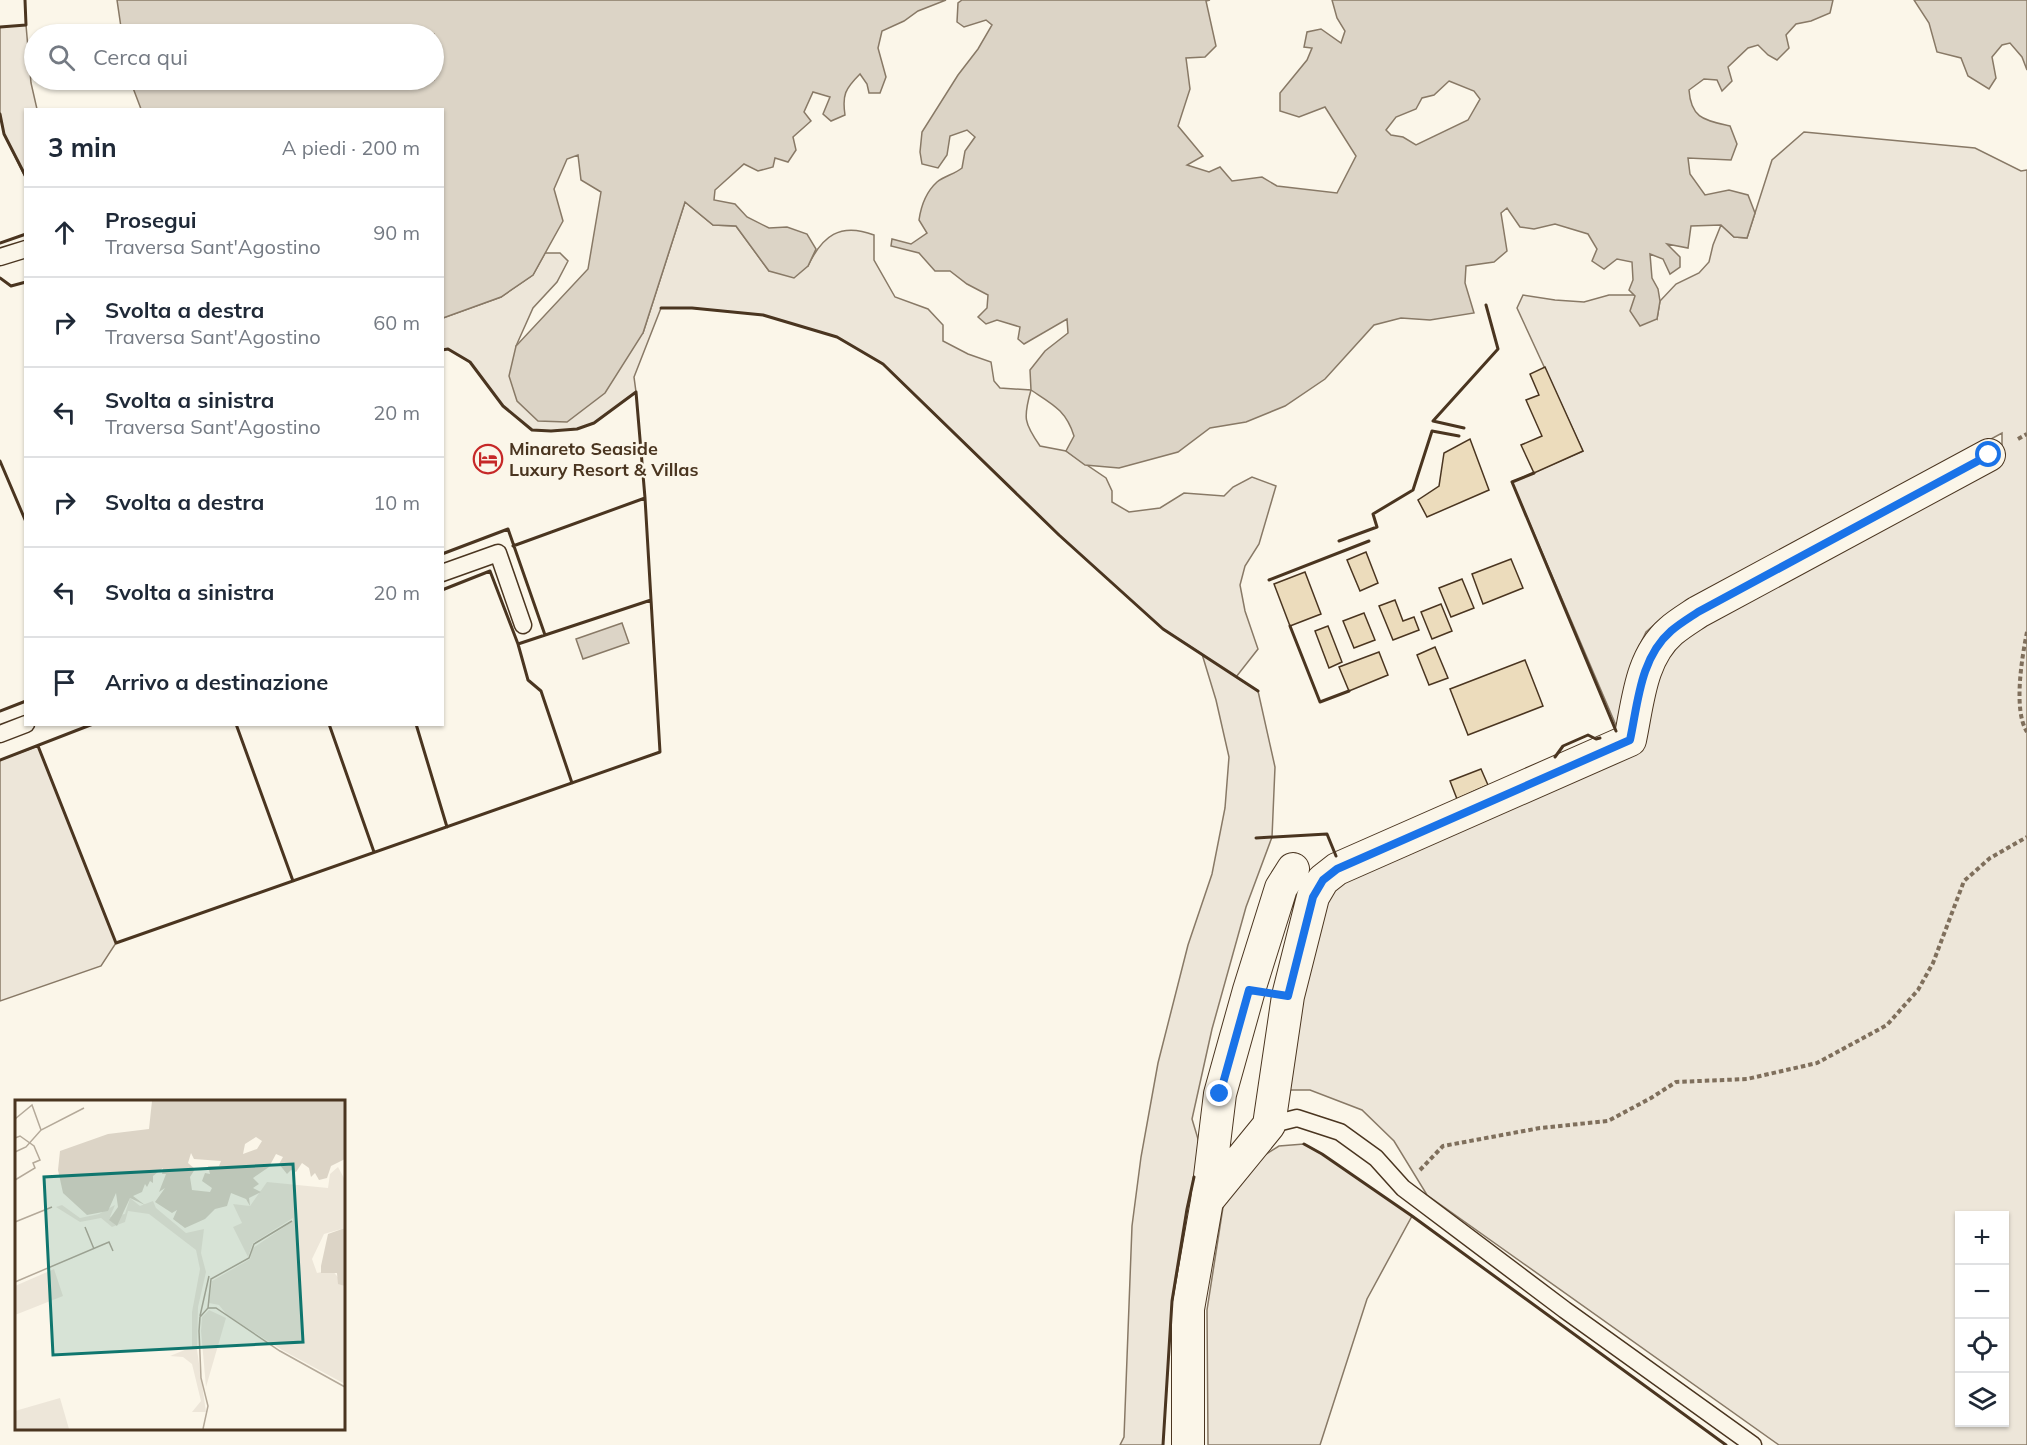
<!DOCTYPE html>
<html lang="it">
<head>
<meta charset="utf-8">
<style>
  :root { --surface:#fff; --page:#f6f6f7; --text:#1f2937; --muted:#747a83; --line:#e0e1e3 }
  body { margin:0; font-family:Mulish,sans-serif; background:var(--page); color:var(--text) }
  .controls { position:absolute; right:18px; bottom:18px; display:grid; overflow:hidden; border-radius:0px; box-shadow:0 2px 4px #0004 }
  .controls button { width:54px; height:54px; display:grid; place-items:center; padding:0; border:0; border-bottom:2px solid var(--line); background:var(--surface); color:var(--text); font:30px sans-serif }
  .stop { position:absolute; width:18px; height:18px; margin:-14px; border:4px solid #1a73e8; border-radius:50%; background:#fff }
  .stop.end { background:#1a73e8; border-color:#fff; box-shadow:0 2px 6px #0008 }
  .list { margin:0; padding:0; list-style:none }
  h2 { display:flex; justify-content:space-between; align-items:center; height:78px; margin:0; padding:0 24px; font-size:26px }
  h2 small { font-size:20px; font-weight:400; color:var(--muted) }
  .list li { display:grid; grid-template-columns:39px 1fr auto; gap:18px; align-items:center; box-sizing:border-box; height:90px; padding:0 24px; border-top:2px solid var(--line) }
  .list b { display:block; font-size:22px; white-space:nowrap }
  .list p { margin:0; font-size:20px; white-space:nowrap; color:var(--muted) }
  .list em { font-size:20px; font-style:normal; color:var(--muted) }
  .icon { flex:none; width:33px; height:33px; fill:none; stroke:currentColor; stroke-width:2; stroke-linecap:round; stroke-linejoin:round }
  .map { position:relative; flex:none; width:2027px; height:1445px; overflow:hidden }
  .search { position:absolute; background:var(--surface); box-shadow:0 2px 4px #0004; left:24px; top:24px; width:420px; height:66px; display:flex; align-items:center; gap:15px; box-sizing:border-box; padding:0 21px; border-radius:33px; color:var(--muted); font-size:22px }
  .panel { position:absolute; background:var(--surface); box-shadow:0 2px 4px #0004; left:24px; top:108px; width:420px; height:618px; border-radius:0px }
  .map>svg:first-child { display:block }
</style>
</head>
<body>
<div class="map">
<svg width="2027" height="1445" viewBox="0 0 2027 1445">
  <rect width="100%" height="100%" fill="#fbf6e9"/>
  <!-- green -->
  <path fill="#ede6d9" stroke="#887966" stroke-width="1.5" fill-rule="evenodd" d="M26,25L31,83L37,109L26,110L25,177L4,134L0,114V27Z
    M1804,132L1975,148L2021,171L2027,170V1445H1779L1427,1195L1394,1141L1362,1110L1310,1090H1283L1318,913L1338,879L1638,752L1661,661L1684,637L2002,463V433L1663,617L1646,632L1631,664L1626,720L1618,730L1512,482L1583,451L1517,308L1523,295L1555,300L1584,302L1609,295H1635L1657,319L1660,301L1676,284L1699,273L1709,262L1713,245L1721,225L1734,237L1747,238L1772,160ZM1960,1216H2004V1422H1960Z
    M685,202L713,225L736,226L769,271L808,266C822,236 840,222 874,235V260L895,297L928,309L943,325V341L968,354L991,362L994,381L1000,388L1031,390C1023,418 1024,423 1040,446L1066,451L1106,478L1112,491V502L1129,512L1160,508L1184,493L1224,496L1233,487L1252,477L1276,486L1259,544L1245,566L1240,585L1245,611L1258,649L1236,677L1258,691L1275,767L1272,837L1246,907L1212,1029L1192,1119L1201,1149L1187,1209L1172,1301L1163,1445H1120L1124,1437L1132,1226L1141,1157L1158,1063L1188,945L1212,874L1225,808L1229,757L1216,700L1202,654L1163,629L1059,535L883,364L837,337L763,315L692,308H661L634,377L636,392L594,423L577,429L551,431L532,430L503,406L470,362L448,349L443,350V318L501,297L533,275L545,253H560L568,261L557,282L533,308L516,346L643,333Z
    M38,746L116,943L101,966L0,1001V760Z
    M1304,1144L1322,1154L1412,1216L1367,1299L1320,1445H1208L1207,1310L1224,1201L1260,1158L1279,1146Z"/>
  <!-- water -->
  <path fill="#dcd4c6" stroke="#887966" stroke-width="1.5" fill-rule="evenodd" d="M117,0H946L918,11L904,21L882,31L878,48L886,77L880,93H869L867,84L860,74C845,89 842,95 845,115L831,121L823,114L830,97L813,92L804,112L811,121L793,137L796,150L788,162L775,158L773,167L758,171L744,164L715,190L714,200L735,204L747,217L769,228L787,227L807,234L816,249L808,266L794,278L769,271L736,226L713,225L685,202L643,333L605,393L567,422L538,421L517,401L509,376L516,346L588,269L601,192L581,180L578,155L567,159L554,189L563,221L533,275L501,297L443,318L442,110L141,109L130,80H434V34H122Z
    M962,0H1210L1206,1L1216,46L1205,57L1186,58L1190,89L1178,126L1203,156L1187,165L1209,172L1220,167L1232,181L1262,177L1277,186L1337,193L1356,156L1325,107L1299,117L1280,111V93L1307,60L1312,48L1304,47L1307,32L1321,29L1341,43L1345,31L1337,18L1332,0H1833L1830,13L1811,21L1796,24L1786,35L1789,48L1777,60L1768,55L1758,45L1748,48L1728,67L1732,81L1722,91L1717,80L1704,79L1689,90C1691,119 1705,120 1730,126L1737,144L1731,160L1688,158L1690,174L1705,195L1729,190L1748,195L1755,213L1747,238L1734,237L1721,225L1691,226L1688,248L1667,244L1680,257V267L1670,274L1663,259L1650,254L1652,278L1658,289L1660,301L1657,319L1640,326L1630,311L1635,296L1629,290L1633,280L1632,262L1617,259L1604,269L1592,261L1597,249L1588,234L1555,224L1534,229L1520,227L1507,208L1501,213L1507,251L1494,262L1466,266L1465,283L1474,313L1430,320L1401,318L1374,325L1325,379L1285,406L1246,422L1210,428L1178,452L1119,468L1085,465L1066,451L1074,436C1066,410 1052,404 1031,390L1030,370L1045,351L1068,333L1067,319L1024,344L1018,339L1020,327L997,320L986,324L978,317L987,308L988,295L967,284L950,271H935L919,253L891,246L892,239L911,244L927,233L919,220C921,206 926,192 937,182C944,176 955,174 962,168L965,151L975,137L967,130L950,136L947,155L938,168L922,164L920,152L922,132L958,75L978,49L992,25L986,20L964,27L957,22L958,3ZM1449,81L1474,91L1480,99L1468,120L1416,145L1403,137L1391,135L1386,130L1396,117L1416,109L1422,98L1434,95Z
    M1914,0H2027V70L2022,57L2010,43L2002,45L1992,57L1996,78L1989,89L1968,76L1961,58L1937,52L1929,23Z
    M622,623L629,643L583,659L576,639Z"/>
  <!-- building -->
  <path fill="#ecdcbc" stroke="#4a3520" stroke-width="1.5" d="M1545,367L1583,451L1534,473L1521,445L1542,436L1526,400L1539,395L1530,374Z
    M1470,439L1489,490L1427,517L1418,500L1439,486L1444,453Z
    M1366,552L1378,583L1360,591L1347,560Z
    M1511,559L1523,588L1483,604L1472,574Z
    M1305,572L1321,614L1290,626L1274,584Z
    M1462,579L1474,608L1451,617L1439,588Z
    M1395,600L1403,621L1414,617L1419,630L1393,640L1379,606Z
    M1441,604L1452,631L1432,639L1421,612Z
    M1364,613L1375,640L1354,648L1343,621Z
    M1328,626L1342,662L1329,668L1315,631Z
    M1435,647L1448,678L1429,685L1417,655Z
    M1379,652L1388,675L1349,691L1339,667Z
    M1525,660L1543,706L1468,735L1450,689Z
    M1481,769L1488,785L1457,799L1450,781Z"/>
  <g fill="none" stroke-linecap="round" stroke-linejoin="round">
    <!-- service casing -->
    <g stroke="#4a3520" stroke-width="19">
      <path id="service" d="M0,257L26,249
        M442,573L498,553L523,625
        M0,734L26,724
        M1269,1125L1297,1118L1340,1132L1376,1158L1403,1188L1565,1310L1753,1445"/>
    </g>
    <!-- minor casing -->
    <g stroke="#4a3520" stroke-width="34">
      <path id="minor" d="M1207,1201L1220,1094L1249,990L1281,888L1293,869
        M1188,1445V1309L1207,1201L1269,1125L1288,996L1313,897L1323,880L1337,869L1630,740C1638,703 1640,658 1671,631C1679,624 1689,618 1698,612L1989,455"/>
    </g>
    <!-- path -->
    <path stroke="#7f6f5c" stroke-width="4" stroke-dasharray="4.5 3" stroke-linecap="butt" d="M2018,439L2027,434
      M2027,632C2022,657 2013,710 2027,732
      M1420,1170L1443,1146L1540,1128L1608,1121L1651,1098L1676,1082L1747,1079L1817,1063L1887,1025L1918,990L1933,963L1964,881L1990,858L2027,837"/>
    <!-- service -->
    <use href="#service" stroke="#fbf6e9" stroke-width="16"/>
    <!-- minor -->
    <use href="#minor" stroke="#fbf6e9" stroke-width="32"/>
    <!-- wall -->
    <path stroke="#4a3520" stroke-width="3" d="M0,27L26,25L25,0
      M0,114L4,134L26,177
      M0,243L26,234
      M0,278L11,286L26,282
      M661,308H692L763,315L837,337L883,364L1059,535L1163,629L1258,691
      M1464,428L1433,421L1498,349L1486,305
      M0,461L26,522
      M1534,473L1512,482L1616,731
      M1339,541L1377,527L1373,514L1413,490L1432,431L1459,436
      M513,546L645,498
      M442,554L508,529L545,635
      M1269,580L1369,541
      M442,590L490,571L518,644L528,680L541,691L572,783
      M1290,626L1320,702L1349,691
      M518,644L651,600
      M0,711L26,701
      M236,724L293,881
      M329,724L374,852
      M416,724L447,827
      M38,746L116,943L660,752L645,498L636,392L594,423L577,429L551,431L532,430L503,406L470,362L448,349L442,350
      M1555,757L1563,746L1588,735L1596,739L1600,738
      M0,760L93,724
      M1256,838L1327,834L1336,856
      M1304,1144L1322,1154L1412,1216L1726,1445
      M1163,1445L1172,1301L1187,1209L1194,1177"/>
  </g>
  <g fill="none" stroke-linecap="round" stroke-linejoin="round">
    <!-- route -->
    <path stroke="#1a73e8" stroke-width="8" d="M1220,1094L1249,990L1288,996L1313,897L1323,880L1337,869L1630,740C1638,703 1640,658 1671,631C1679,624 1689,618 1698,612L1989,455"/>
  </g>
  <!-- icons -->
  <defs>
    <g id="hotel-ring" transform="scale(1.5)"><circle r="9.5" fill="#fbf6e9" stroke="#c62828" stroke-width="1.5"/><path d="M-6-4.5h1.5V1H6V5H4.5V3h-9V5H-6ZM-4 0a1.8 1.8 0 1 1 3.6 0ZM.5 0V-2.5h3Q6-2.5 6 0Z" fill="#c62828"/></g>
  </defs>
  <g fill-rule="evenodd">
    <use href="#hotel-ring" x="488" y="459"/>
  </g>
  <g text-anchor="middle" stroke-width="4.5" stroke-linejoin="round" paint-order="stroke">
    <!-- poi labels -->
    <g font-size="18" font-weight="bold" fill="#4a3520" stroke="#fbf6e9" text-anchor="start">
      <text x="509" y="455">Minareto Seaside<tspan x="509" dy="21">Luxury Resort &amp; Villas</tspan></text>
    </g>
  </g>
  <!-- overview -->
  <g transform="translate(15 1100)">
    <rect width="330" height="330" fill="#fbf6e9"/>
    <path d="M323,67L330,80V128L309,134L297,159L302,173L317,170L330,186V284L267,250L212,215L204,205L194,203L197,181L235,159L238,148L278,121V118L238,143L233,157L218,127L227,123L218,104L235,106L252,82L313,88L315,74ZM115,98L125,106L138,101L141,108L171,133L189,129L186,153L191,172L183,207L182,250L191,312H177L186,301L177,264L168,257L155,256L177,247V212L185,169L181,150L134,114L113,111L110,122L97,127L86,118L65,122L41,107L47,105L65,118L84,114L100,105L95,117L110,114ZM39,169L48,196L0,215V186ZM194,210L211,218L191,287L186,231L187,217ZM45,298L54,329H0V311Z" fill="#ede6d9"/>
    <path d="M137,1H330V59L316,66L312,78L304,80L300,73L296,77L294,68L287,63L281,72L276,70L272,74L264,64L268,57L261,54L254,67L238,78L244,84L238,88L246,92L234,98L235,106L231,99L216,93L212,106L200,109L190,119L170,128L158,119L162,110L157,113L140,102L150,88L144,92L151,74H147L148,68L138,76V83L135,81L132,87L130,84L127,92L118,96L130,105L115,98L102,126L94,120L103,107L101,93L93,111L72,115L48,93L43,70L45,51L93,34L134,29ZM241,37L247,41L242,49L228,54L230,44ZM176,53L179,59L206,61L204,66H193L195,74L190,73L187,81L197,88L195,92L177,90L175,77L180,69L173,63ZM330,128V186L323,184L322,173H306V166L313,134Z" fill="#dcd4c6" fill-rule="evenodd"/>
    <path fill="none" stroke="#b4a999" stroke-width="1.5" d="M0,19L17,5L26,30M0,38L5,36L19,46L25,60L18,63L20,68L0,80M0,52L11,47L26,30L69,8M0,122L37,107M70,127L79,149M0,182L94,142L98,151M193,208H201L265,251L330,287M185,216L194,176M188,329L193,306L186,278L184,231L185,217L193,208L196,179L234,158L239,144L277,121"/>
    <path fill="#0f766e" fill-opacity="0.15" stroke="#0f766e" stroke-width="3" d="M278,64L288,242L38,255L29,77Z"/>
    <rect width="330" height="330" fill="none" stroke="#4a3520" stroke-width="3"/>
  </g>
</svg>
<div class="controls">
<button>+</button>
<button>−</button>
<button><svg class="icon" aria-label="locate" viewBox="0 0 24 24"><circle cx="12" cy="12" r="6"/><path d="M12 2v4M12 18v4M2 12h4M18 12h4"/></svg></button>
<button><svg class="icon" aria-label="layers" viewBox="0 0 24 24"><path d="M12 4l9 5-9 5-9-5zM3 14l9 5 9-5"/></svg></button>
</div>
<div class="stop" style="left:1989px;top:455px"></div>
<div class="stop end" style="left:1220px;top:1094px"></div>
<div class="search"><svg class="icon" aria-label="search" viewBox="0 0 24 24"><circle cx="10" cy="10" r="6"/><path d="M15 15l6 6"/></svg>Cerca qui</div>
<section class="panel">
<h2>3 min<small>A piedi · 200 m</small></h2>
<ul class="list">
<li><svg class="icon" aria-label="ahead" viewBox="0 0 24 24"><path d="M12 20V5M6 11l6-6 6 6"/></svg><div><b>Prosegui</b><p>Traversa Sant'Agostino</p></div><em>90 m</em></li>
<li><svg class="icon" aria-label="right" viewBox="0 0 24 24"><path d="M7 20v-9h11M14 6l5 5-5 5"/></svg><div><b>Svolta a destra</b><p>Traversa Sant'Agostino</p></div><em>60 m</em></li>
<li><svg class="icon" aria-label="left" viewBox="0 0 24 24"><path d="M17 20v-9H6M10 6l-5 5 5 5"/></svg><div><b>Svolta a sinistra</b><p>Traversa Sant'Agostino</p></div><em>20 m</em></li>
<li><svg class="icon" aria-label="right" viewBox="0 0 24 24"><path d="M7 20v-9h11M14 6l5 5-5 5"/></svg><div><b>Svolta a destra</b></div><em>10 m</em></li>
<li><svg class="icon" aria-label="left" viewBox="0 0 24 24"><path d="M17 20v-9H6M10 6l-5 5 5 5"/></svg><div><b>Svolta a sinistra</b></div><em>20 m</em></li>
<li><svg class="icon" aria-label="arrive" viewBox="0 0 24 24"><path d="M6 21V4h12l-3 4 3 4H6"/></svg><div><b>Arrivo a destinazione</b></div></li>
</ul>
</section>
</div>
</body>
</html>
